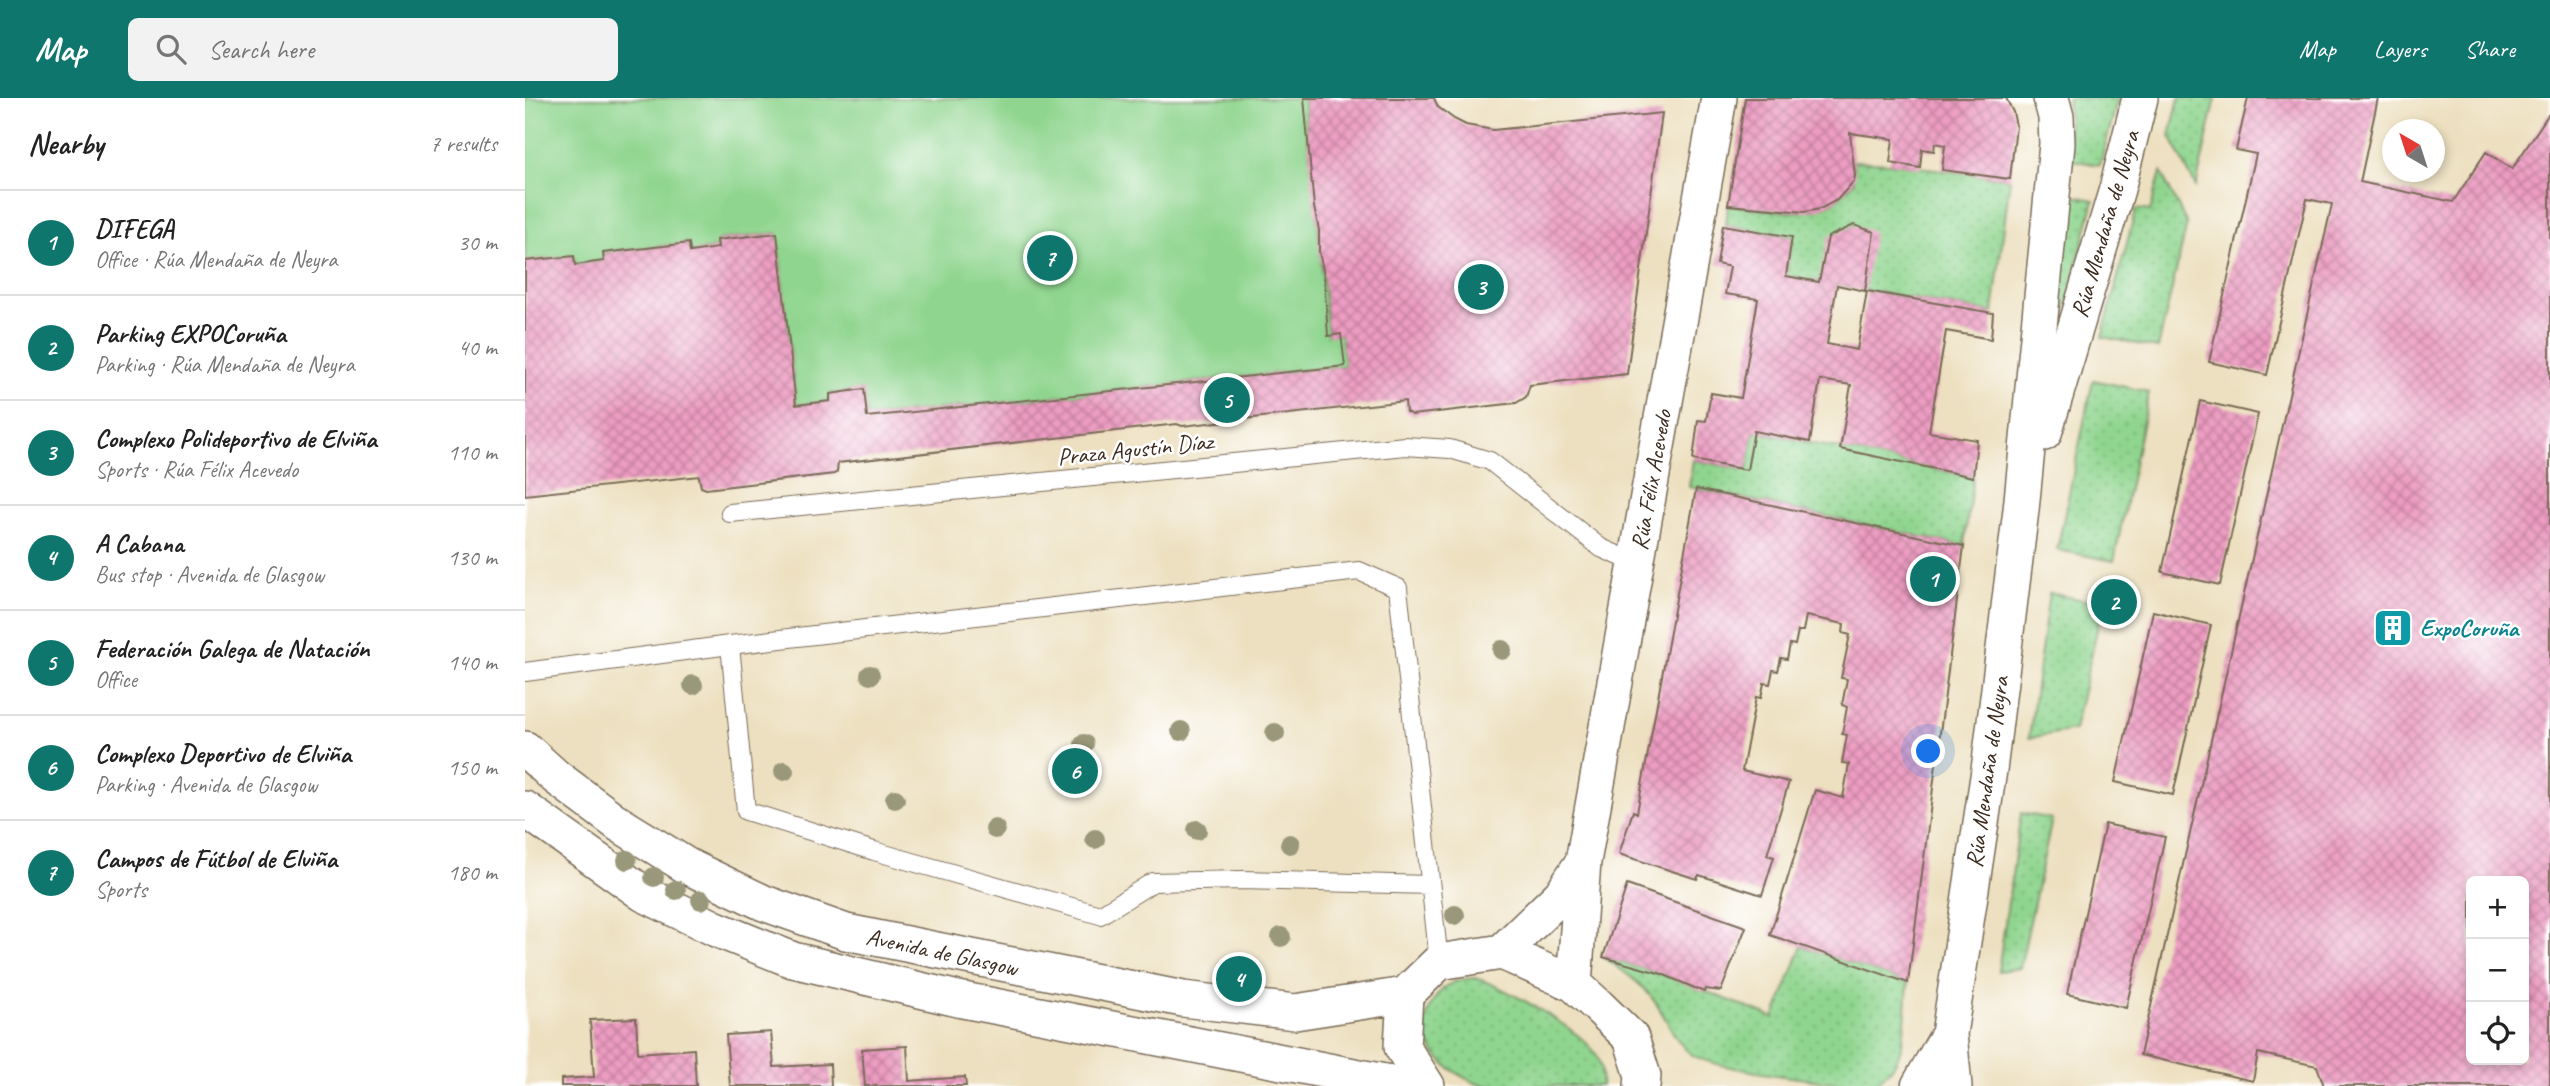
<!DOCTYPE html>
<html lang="en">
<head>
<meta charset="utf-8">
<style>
  :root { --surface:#fff; --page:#f2f2f2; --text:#222; --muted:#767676; --line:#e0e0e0; --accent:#0f766e }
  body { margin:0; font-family:Caveat,sans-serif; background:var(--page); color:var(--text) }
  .controls { position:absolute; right:21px; bottom:21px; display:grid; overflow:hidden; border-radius:10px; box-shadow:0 4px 10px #0003 }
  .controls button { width:63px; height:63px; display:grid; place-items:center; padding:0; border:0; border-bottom:2px solid var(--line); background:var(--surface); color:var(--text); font:35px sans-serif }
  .compass { position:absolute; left:1857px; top:21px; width:63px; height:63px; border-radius:50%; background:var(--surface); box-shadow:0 4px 10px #0003; rotate:321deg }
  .you { position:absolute; left:1404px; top:654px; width:24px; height:24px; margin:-18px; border:5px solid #fff; border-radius:50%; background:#1a73e8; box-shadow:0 0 0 10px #1a73e833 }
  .badge { display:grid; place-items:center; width:46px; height:46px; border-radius:50%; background:var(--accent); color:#fff; font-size:23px; font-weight:700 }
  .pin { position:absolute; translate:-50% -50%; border:4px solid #fff; box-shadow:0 2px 7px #0006 }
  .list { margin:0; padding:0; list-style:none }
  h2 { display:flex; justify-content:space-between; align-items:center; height:91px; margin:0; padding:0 28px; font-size:30px }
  h2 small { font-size:23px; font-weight:400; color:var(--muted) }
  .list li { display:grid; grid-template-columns:46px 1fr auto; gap:21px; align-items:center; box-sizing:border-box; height:105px; padding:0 28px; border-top:2px solid var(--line) }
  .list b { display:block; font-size:26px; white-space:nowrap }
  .list p { margin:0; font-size:23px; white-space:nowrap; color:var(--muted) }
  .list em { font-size:23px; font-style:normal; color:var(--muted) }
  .icon { flex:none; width:38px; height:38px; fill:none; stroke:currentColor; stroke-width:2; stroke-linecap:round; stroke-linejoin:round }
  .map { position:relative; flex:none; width:2025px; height:988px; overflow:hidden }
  header { display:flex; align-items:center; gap:42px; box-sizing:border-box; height:98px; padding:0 35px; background:var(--accent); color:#fff }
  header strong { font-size:33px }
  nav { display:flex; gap:38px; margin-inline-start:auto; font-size:24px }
  .search { width:490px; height:63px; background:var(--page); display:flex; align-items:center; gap:18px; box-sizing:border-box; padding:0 24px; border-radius:10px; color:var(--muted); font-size:26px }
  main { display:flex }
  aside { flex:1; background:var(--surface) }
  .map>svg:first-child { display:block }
</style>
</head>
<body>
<header>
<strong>Map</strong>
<div class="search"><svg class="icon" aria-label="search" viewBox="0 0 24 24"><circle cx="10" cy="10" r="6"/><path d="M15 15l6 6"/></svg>Search here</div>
<nav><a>Map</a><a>Layers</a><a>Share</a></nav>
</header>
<main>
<aside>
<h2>Nearby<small>7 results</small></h2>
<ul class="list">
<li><span class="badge">1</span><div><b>DIFEGA</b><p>Office · Rúa Mendaña de Neyra</p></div><em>30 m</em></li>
<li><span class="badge">2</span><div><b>Parking EXPOCoruña</b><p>Parking · Rúa Mendaña de Neyra</p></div><em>40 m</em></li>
<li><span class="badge">3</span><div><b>Complexo Polideportivo de Elviña</b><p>Sports · Rúa Félix Acevedo</p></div><em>110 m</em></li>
<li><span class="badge">4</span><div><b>A Cabana</b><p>Bus stop · Avenida de Glasgow</p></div><em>130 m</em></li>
<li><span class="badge">5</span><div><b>Federación Galega de Natación</b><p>Office</p></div><em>140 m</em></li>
<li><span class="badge">6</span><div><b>Complexo Deportivo de Elviña</b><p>Parking · Avenida de Glasgow</p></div><em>150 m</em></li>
<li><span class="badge">7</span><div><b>Campos de Fútbol de Elviña</b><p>Sports</p></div><em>180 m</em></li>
</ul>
</aside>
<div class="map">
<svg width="2025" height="988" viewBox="0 0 2025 988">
  <defs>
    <pattern id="green-dots" width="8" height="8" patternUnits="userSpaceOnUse" patternTransform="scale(1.75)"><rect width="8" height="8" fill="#90d58f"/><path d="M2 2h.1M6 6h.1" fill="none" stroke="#7db77b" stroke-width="1.8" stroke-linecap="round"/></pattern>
    <pattern id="building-cross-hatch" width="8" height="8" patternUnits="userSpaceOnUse" patternTransform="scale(1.75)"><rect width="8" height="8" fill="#ed9cc2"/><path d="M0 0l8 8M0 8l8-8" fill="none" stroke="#c17f9d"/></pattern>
  </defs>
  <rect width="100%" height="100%" fill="#fff"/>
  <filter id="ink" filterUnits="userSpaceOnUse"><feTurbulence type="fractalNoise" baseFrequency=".0143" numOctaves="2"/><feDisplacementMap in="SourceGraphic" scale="14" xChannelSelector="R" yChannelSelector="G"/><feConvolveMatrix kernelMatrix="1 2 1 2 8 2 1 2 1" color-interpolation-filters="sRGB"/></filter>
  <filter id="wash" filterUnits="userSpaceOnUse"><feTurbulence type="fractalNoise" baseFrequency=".00686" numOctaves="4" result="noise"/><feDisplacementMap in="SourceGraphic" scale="28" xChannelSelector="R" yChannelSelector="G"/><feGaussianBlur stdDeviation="1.57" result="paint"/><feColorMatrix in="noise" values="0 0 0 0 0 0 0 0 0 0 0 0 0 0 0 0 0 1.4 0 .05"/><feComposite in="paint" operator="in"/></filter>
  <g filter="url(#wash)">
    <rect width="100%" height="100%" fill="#ede0c0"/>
    <!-- green -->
    <path fill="url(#green-dots)" stroke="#668056" stroke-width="2" d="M1542,0H1593L1575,67L1546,62Z
      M1654,0H1691L1671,89L1645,38Z
      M1328,63L1365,65L1485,81L1468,215L1261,178L1267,139L1201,127L1203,107C1236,110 1280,123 1310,103C1317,98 1323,90 1329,84Z
      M1636,74L1662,126L1633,250L1577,239L1611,111L1625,113Z
      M1540,96L1569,102L1518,297Z
      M1568,282L1624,294L1589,463L1532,452Z
      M1229,333L1448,379L1439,448L1164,389L1168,362L1222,372Z
      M1524,495L1578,506L1549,632L1504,640Z
      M1496,715L1527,721L1495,870L1473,873Z
      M1277,848L1383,885C1381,907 1381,952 1368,968C1363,974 1355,983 1348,986C1324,988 1187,972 1166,956C1148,942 1141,917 1127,900C1114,883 1095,871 1078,859L1137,876L1249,920Z
      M950,880C979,889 1055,931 1071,956C1077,966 1077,977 1076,988C1045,988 1015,988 984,988C975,988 961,988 953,986C919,972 886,944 907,905C917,887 930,881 950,880Z"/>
    <!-- pitch -->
    <path fill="#90d58f" stroke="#668056" stroke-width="2" d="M0,0H779C780,32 787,65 790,97C795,144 798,190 803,237L816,236L820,268L342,319L338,292L305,296V303L271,307L252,135L193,142V150L165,154L163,145L78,155L79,163L50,167L49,158L0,163Z"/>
    <g id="blocks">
      <!-- building -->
      <path fill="url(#building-cross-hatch)" fill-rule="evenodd" d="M779,0H909L913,9L929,21L941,27L968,32L1137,15L1102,276L1005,287L1001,299L991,305L887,317L881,314L880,303L657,328L652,326L313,365L312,374L309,376L181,391L176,389L174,378L0,397V163L49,158L50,167L79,163L78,155L164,145L165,154L193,150L192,142L252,135L271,307L305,303V296L339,291L342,319L820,268L816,236L803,238L799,177L794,154V132L789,109Z
        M1220,0H1481L1488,14L1491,28L1485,81L1417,72L1420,47L1410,45L1409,53L1397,51L1395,70L1365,65L1368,41L1325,35L1330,78L1329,83L1312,102L1295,111L1279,114L1203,107Z
        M1723,0H1853L1835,84L1928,104L1961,54L1987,71L2025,14V988H1799L1792,968L1733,955L1728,983L1615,957L1807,106L1782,101L1742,277L1684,264L1731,56L1711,52ZM1946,783H1999V962H1946Z
        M1198,127L1267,139L1261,178L1294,184L1303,139L1329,127L1349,134L1340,193L1312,187L1302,246L1332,252L1342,193L1468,215L1466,241L1421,233L1404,334L1452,342L1448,379L1315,351L1326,287L1295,282L1285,344L1229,333L1222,372L1168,362L1173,322L1181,323L1186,295L1216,300L1233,201L1200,196L1205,169L1192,166Z
        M1675,303L1733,316L1695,487L1637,474Z
        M1171,391L1439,448L1383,885L1245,837L1290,692L1318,700L1324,666L1317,665L1322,637L1317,636L1322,609L1317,607L1322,581L1316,580L1325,537L1318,535L1319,526L1281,518L1278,533H1273L1270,547L1265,546L1262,561L1256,560L1253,573L1248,572L1245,586L1239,585L1236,600L1231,599L1217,673L1264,684L1242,757L1249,759L1237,797L1174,777L1172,781L1094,756L1108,713L1112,715Z
        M1628,513L1686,527L1648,697L1590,684Z
        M1580,726L1640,739L1601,910L1542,896Z
        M1102,787L1221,829L1196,893L1181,891L1179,894L1137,876L1078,859Z
        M111,920L113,955L169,951L171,988H36V981L69,979L65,922Z
        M246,934L249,969L305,966L306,988H205L201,937Z
        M382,948L384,983L440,979L441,988H340L337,951Z"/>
    </g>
  </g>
  <g filter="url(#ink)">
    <use href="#blocks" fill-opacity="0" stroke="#796a57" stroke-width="2"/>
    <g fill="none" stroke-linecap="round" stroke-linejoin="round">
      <!-- lane casing -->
      <g stroke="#796a57" stroke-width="20">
        <path id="lane" d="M205,415L880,348L925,351L965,363L1076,450L1111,465
          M205,547L221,713L349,753L575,817L628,784L717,782L905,787
          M0,574L205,547L834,473L873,490L914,864"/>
      </g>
      <!-- street casing -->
      <g stroke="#796a57" stroke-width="38">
        <path id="street" d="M1519,335L1592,91L1615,0
          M0,651L31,679L94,726L162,768L239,805L321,834L658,901L770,914L880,897
          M0,711L119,796L191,831L268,862L433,901L880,988
          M977,854L1036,797L1058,764
          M1049,886L1058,764L1194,0
          M902,988L877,949L880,897L914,864L977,854L1049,886L1073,908L1106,940L1118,978L1117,988
          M1394,988L1424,936
          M1429,988L1424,936L1464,672L1496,412L1532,46L1531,19L1526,0"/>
      </g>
      <!-- lane -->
      <use href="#lane" stroke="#fff" stroke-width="18"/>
      <!-- street -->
      <use href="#street" stroke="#fff" stroke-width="35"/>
    </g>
    <!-- trees -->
    <g fill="#99987a">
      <circle cx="977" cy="552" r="10"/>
      <circle cx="345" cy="577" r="10"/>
      <circle cx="168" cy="587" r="10"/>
      <circle cx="656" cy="633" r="10"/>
      <circle cx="750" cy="635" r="10"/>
      <circle cx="559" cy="646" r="10"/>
      <circle cx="259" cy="673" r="10"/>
      <circle cx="370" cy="701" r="10"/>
      <circle cx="470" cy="731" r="10"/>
      <circle cx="672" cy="732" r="10"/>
      <circle cx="570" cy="741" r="10"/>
      <circle cx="765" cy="746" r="10"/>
      <circle cx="102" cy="762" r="10"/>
      <circle cx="129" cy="779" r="10"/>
      <circle cx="151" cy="792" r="10"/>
      <circle cx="176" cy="802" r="10"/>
      <circle cx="930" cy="817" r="10"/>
      <circle cx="756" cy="839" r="10"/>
    </g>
  </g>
  <!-- icons -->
  <defs>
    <g id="building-square" transform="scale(2.0125)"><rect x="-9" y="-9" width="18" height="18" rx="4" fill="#0f9aa8" stroke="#fff"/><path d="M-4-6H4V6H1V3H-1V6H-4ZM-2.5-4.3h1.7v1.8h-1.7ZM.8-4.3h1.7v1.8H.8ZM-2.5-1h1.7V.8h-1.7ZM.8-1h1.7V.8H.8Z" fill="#fff"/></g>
  </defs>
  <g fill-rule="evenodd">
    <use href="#building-square" x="1868" y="530"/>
  </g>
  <g text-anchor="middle" stroke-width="5" stroke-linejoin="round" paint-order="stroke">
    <!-- street labels -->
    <g font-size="24" fill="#3b2a1e" stroke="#fff">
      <text transform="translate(1580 126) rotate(-74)" y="8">Rúa Mendaña de Neyra</text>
      <text transform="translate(610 351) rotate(-6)" y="8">Praza Agustín Díaz</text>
      <text transform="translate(1126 382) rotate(-80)" y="8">Rúa Félix Acevedo</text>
      <text transform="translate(1462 674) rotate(-82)" y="8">Rúa Mendaña de Neyra</text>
      <text transform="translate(417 854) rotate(12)" y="8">Avenida de Glasgow</text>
    </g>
    <!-- culture labels -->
    <g font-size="24" font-weight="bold" fill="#0d838f" stroke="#fff" text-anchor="start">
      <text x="1895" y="538">ExpoCoruña</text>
    </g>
  </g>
</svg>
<div class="controls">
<button>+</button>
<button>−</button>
<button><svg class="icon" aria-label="locate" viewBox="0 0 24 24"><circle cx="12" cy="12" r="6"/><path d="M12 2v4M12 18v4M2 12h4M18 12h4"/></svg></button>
</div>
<svg class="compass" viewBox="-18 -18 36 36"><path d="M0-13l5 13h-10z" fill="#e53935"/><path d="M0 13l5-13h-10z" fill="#767676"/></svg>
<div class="you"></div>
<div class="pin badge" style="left:1408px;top:481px">1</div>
<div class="pin badge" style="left:1589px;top:504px">2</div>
<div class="pin badge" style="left:956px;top:189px">3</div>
<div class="pin badge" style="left:714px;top:881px">4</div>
<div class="pin badge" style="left:702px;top:302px">5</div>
<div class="pin badge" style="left:550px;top:673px">6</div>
<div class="pin badge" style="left:525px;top:160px">7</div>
</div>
</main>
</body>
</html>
